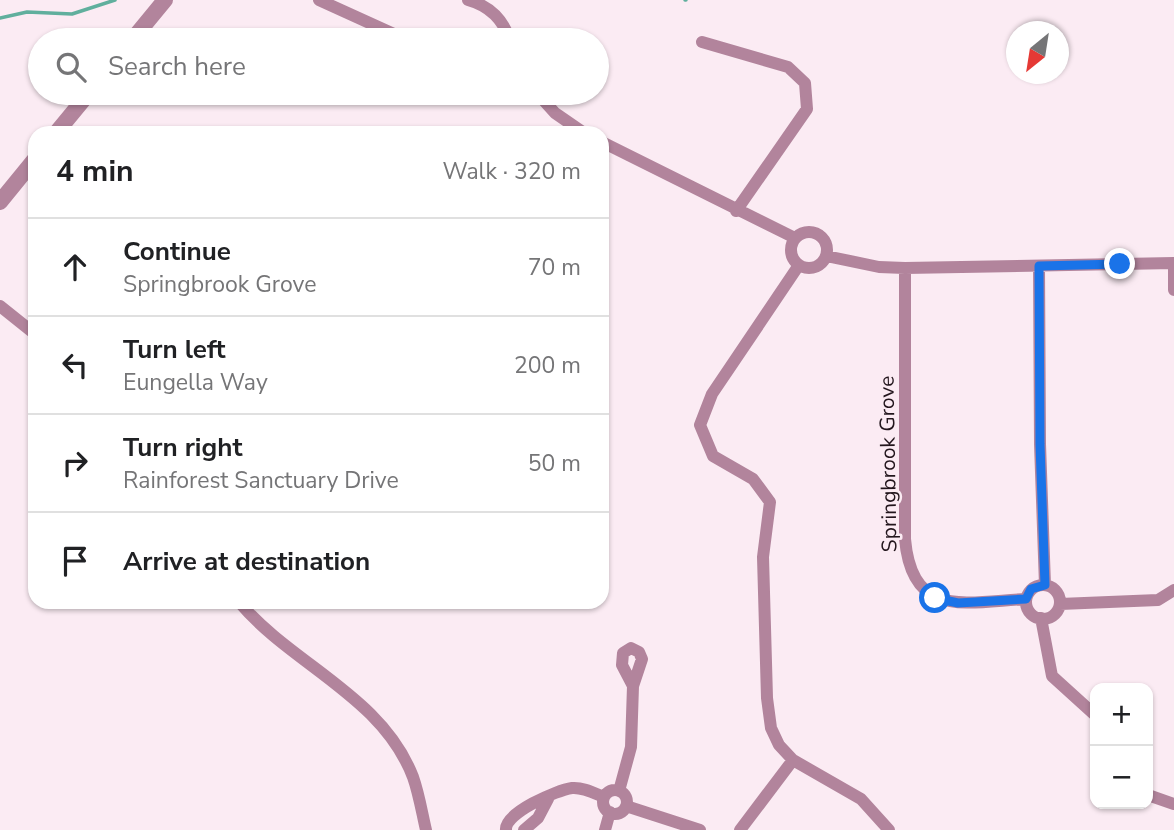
<!DOCTYPE html>
<html lang="en">
<head>
<meta charset="utf-8">
<style>
  :root { --surface:#fff; --page:#f6f6f6; --text:#202124; --muted:#757577; --line:#e0e0e0 }
  body { margin:0; font-family:"Nunito Sans",sans-serif; background:var(--page); color:var(--text) }
  .controls { position:absolute; right:21px; bottom:21px; display:grid; overflow:hidden; border-radius:14px; box-shadow:0 2px 5px #0004 }
  .controls button { width:63px; height:63px; display:grid; place-items:center; padding:0; border:0; border-bottom:2px solid var(--line); background:var(--surface); color:var(--text); font:35px sans-serif }
  .compass { position:absolute; left:1006px; top:21px; width:63px; height:63px; border-radius:50%; background:var(--surface); box-shadow:0 2px 5px #0004; rotate:210deg }
  .stop { position:absolute; width:21px; height:21px; margin:-16px; border:5px solid #1a73e8; border-radius:50%; background:#fff }
  .stop.end { background:#1a73e8; border-color:#fff; box-shadow:0 2px 7px #0008 }
  .list { margin:0; padding:0; list-style:none }
  h2 { display:flex; justify-content:space-between; align-items:center; height:91px; margin:0; padding:0 28px; font-size:30px }
  h2 small { font-size:23px; font-weight:400; color:var(--muted) }
  .list li { display:grid; grid-template-columns:46px 1fr auto; gap:21px; align-items:center; box-sizing:border-box; height:98px; padding:0 28px; border-top:2px solid var(--line) }
  .list b { display:block; font-size:26px; white-space:nowrap }
  .list p { margin:0; font-size:23px; white-space:nowrap; color:var(--muted) }
  .list em { font-size:23px; font-style:normal; color:var(--muted) }
  .icon { flex:none; width:38px; height:38px; fill:none; stroke:currentColor; stroke-width:2; stroke-linecap:round; stroke-linejoin:round }
  .map { position:relative; flex:none; width:1174px; height:830px; overflow:hidden }
  .search { position:absolute; background:var(--surface); box-shadow:0 2px 5px #0004; left:28px; top:28px; width:581px; height:77px; display:flex; align-items:center; gap:18px; box-sizing:border-box; padding:0 24px; border-radius:38px; color:var(--muted); font-size:26px }
  .panel { position:absolute; background:var(--surface); box-shadow:0 2px 5px #0004; left:28px; top:126px; width:581px; height:483px; border-radius:21px }
  .map>svg:first-child { display:block }
</style>
</head>
<body>
<div class="map">
<svg width="1174" height="830" viewBox="0 0 1174 830">
  <rect width="100%" height="100%" fill="#fbebf3"/>
  <g fill="none" stroke-linecap="round" stroke-linejoin="round">
    <!-- stream -->
    <path stroke="#60af9d" stroke-width="3.5" d="M685,0H686
      M0,18L27,12L72,14L115,0"/>
    <!-- minor -->
    <path stroke="#b2849c" stroke-width="12" d="M319,0L407,40
      M468,0C490,6 503,19 510,40
      M702,42L788,67L805,83L807,109L736,211
      M537,93L555,113L584,133
      M602,142L795,238
      M791 250a18 18 0 1 1 36 0a18 18 0 1 1-36 0Z
      M826,256L879,267L905,268L1174,263
      M1174,263V290
      M799,265L712,394L700,425L713,456L753,479L770,502L763,557L767,698L771,728L779,745L793,760L861,799L889,830
      M1039,266L1040,444L1045,585
      M905,268V539C912,619 966,602 1026,599
      M0,306L35,334
      M1026 602a17 17 0 1 1 34 0a17 17 0 1 1-34 0Z
      M239,602C292,665 382,696 413,777C419,794 422,813 426,830
      M1060,604L1158,600L1174,590
      M1041,618L1052,676L1095,715
      M603 802a12 12 0 1 1 24 0a12 12 0 1 1-24 0Z
      M619,791L631,747L633,686L642,659L639,652L631,648L623,653L622,665L633,686
      M1148,795L1174,804
      M626,806L700,830
      M506,830C504,813 557,790 572,788C583,787 594,793 604,797
      M524,830L538,818L548,799
      M605,830L610,812
      M740,830L793,760"/>
    <!-- tertiary -->
    <path stroke="#b2849c" stroke-width="16" d="M132,40L165,0
      M56,133L89,93
      M0,202L35,159"/>
  </g>
  <g fill="none" stroke-linecap="round" stroke-linejoin="round">
    <!-- route -->
    <path stroke="#1a73e8" stroke-width="9" d="M935,598L958,603L1026,599L1031,589L1045,585L1040,444L1039,266L1120,264"/>
  </g>
  <g text-anchor="middle" stroke-width="5" stroke-linejoin="round" paint-order="stroke">
    <!-- street labels -->
    <g font-size="21" fill="#22151c" stroke="#fbebf3">
      <text transform="translate(888 464) rotate(-91)" y="7">Springbrook Grove</text>
    </g>
  </g>
</svg>
<div class="controls">
<button>+</button>
<button>−</button>
</div>
<svg class="compass" viewBox="-18 -18 36 36"><path d="M0-13l5 13h-10z" fill="#e53935"/><path d="M0 13l5-13h-10z" fill="#757577"/></svg>
<div class="stop" style="left:935px;top:598px"></div>
<div class="stop end" style="left:1120px;top:264px"></div>
<div class="search"><svg class="icon" aria-label="search" viewBox="0 0 24 24"><circle cx="10" cy="10" r="6"/><path d="M15 15l6 6"/></svg>Search here</div>
<section class="panel">
<h2>4 min<small>Walk · 320 m</small></h2>
<ul class="list">
<li><svg class="icon" aria-label="ahead" viewBox="0 0 24 24"><path d="M12 20V5M6 11l6-6 6 6"/></svg><div><b>Continue</b><p>Springbrook Grove</p></div><em>70 m</em></li>
<li><svg class="icon" aria-label="left" viewBox="0 0 24 24"><path d="M17 20v-9H6M10 6l-5 5 5 5"/></svg><div><b>Turn left</b><p>Eungella Way</p></div><em>200 m</em></li>
<li><svg class="icon" aria-label="right" viewBox="0 0 24 24"><path d="M7 20v-9h11M14 6l5 5-5 5"/></svg><div><b>Turn right</b><p>Rainforest Sanctuary Drive</p></div><em>50 m</em></li>
<li><svg class="icon" aria-label="arrive" viewBox="0 0 24 24"><path d="M6 21V4h12l-3 4 3 4H6"/></svg><div><b>Arrive at destination</b></div></li>
</ul>
</section>
</div>
</body>
</html>
